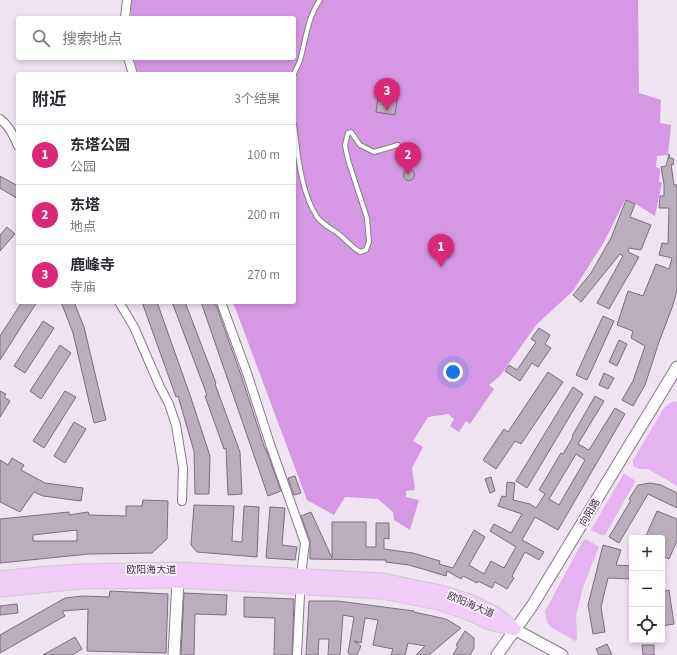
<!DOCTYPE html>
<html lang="zh">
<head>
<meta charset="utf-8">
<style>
  :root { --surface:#fff; --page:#f2f2f3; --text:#2b2b33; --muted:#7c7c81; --line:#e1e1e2; --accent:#db2777 }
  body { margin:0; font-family:"Source Sans 3","Noto Sans SC",sans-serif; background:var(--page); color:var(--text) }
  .controls { position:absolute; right:12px; bottom:12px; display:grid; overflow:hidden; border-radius:4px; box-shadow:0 2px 6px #0003 }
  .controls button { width:36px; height:36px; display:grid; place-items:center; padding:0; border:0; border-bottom:1px solid var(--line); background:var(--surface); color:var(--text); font:20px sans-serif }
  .you { position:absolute; left:453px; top:372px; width:14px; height:14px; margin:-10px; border:3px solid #fff; border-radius:50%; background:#1a73e8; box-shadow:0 0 0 6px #1a73e833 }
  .badge { display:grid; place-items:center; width:26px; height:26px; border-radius:50%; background:var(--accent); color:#fff; font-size:13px; font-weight:700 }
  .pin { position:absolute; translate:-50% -33px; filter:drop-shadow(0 1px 2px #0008) }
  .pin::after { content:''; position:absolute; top:21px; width:14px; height:12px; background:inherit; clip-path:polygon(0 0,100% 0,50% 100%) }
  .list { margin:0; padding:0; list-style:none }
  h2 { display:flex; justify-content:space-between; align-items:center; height:52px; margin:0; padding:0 16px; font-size:17px }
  h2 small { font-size:13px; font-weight:400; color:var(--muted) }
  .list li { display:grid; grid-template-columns:26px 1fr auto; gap:12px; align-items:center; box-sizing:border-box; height:60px; padding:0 16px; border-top:1px solid var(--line) }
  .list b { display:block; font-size:15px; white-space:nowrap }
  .list p { margin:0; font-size:13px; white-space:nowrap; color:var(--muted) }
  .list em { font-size:13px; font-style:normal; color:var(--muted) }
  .icon { flex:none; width:22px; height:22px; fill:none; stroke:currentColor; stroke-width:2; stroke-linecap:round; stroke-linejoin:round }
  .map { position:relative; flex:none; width:677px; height:655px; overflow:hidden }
  .search { position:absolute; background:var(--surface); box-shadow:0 2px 6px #0003; left:16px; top:16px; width:280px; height:44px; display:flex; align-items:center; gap:10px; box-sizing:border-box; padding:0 14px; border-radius:4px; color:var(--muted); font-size:15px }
  .panel { position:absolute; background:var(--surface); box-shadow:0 2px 6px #0003; left:16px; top:72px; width:280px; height:232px; border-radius:4px }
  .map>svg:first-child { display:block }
</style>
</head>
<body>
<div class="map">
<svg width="677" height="655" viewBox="0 0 677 655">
  <rect width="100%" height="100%" fill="#efe3f1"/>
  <!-- green -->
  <path fill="#e5b3f0" d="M675,401L677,402V486L648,469H639L633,466V460L664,408L670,403Z
    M625,474L634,480L635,482L605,535H601L591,530L592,528L623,475Z
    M586,539L599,547L583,587L576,616L577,640L575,641L551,627L547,622L545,611L583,541Z"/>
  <!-- forest -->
  <path fill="#d698e4" d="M130,0H638L639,93L661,100L660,123L671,125L668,155L657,156L656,167L660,169L659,182L662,183L655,216L636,204L625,200L604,242L573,291L537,324L500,376L489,385L494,389L470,424L466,421L459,432L450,426L454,419L448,414L428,417L413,441L423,447L412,468L415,490L406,491V497L419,500L410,530L394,520L393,512L378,499L345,497L334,515L307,500L233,302H294V74H139L135,65V58H294V18H131Z"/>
  <!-- building -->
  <path fill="#baaebc" stroke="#7a6f7c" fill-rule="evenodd" d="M379,90L398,93L395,115L376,112Z
    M669,154L670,158L674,159L673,165L671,164L674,185H677V290L673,305L659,342L645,385L633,406L622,400L633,381L645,346L631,338L633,331L617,325L628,291L643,296L656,264L669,269L672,258L659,255L662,243L668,244L669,208H659L660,196H664V184L661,167L666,166Z
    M403.5 175a5.5 5.5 0 1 1 11 0a5.5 5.5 0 1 1-11 0Z
    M0,176L18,186V199L0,188Z
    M626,200L635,204L630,217L651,225L641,250L629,248L628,252L639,257L609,309L597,303L623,256L620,254L581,302L573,295L591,273L611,238Z
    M7,227L15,234L0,251V235Z
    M22,302H37L0,360V336Z
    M61,302H74L84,327L106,420L94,423L73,333Z
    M142,302H157L191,398L210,456L209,494H195L194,451L178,396L176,397Z
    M172,302H185L216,383L215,384L240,452L242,494L228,495L226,448L224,449L205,396L207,395Z
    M201,302H215L241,375L265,449H266L281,491L268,496Z
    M603,316L614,321L587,380L576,375Z
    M43,321L54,328L25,373L14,366Z
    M539,328L550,335L545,344L551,348L538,367L532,363L520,381L505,371L509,365L517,370L536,342L531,339Z
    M619,340L627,344L617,366L609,362Z
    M60,345L71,353L41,399L30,391Z
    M548,372L563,382L521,444L515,441L496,469L483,460L504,429L508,432Z
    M604,373L614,378L608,389L599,385Z
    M573,387L583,394L527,488L516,481Z
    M0,391L6,394L4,397L10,401L0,417Z
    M65,391L76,397L44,448L33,441Z
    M595,396L604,401L578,444L589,450L615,408L625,414L558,530L535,517L522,540L544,552L539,560L525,552L512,576L514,578L507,589L495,582L492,588L478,581L477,583L463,576L461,579L447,571L446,576L409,565L386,562V560L310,559V540L301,516L311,512L332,558V522H366V547H376V523H389V539L384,538V549L413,553L440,561L439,564L453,568L474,530L485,537L469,565L484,574L491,561L504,568L516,547L490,531L494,524L511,533L522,514L498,506L502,496L506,497L507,482L515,483L513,500L530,504L536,508L545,494L539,490L561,453L563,454L573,437L572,436ZM576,454L585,460L559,505L549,499Z
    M74,422L86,429L65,463L54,456Z
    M12,458L24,465L21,470L45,483L83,488L81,501L43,496L34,492L20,512L0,502V460L8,465Z
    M295,476L301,493L294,495L288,478Z
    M491,477L495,491L490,493L485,479Z
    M650,483L661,485L677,493V508L648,494L619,543L609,537L631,500L629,499L638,485Z
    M143,500L168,501L167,539L152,553L89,554L0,563V519L69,512V515L88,512L89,515L126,516V506H142ZM77,530V541H33V535Z
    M194,505L234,506L232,541L242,542L244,506L259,507L257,557L197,552L191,545Z
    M270,507L285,508L282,545L297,547L295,560L266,558Z
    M657,511L677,519V541L669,559L662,556V544L665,538H645Z
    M603,545L621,550L616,565L632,566V579L608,578L601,607L605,632L593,634L588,605Z
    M669,590L674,624L662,626V592Z
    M110,591L168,594L166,653L87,651L88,609L62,611L65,616L0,653V635L65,598L83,596L109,597Z
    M184,593L227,595L226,615L195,614L194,655H181Z
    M244,597L294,599L292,655H274L275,618L244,617Z
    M309,601H338L414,611V612L446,619L461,628L429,655H416L425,646L408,643L405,655H391L393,649L373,645L378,620L365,618L361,643L354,641L361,646L357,655H352L348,653L354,617L343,615L340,655H328L329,639H319L318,655H306Z
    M17,604L18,613L0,615V606Z
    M465,631L474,638V648L470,655H453L458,646L456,645Z
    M75,637L82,649L72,655H43Z
    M607,644L612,655H599L596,649Z
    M642,645H654V655H643Z"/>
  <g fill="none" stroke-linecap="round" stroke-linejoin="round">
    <!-- lane casing -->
    <g stroke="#857a87" stroke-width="6">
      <path id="lane" d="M294,74C296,68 300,63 301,57C306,37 308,17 320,0
        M294,124C298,154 300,190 317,217C322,224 332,229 339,234C346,240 352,247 360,252L366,250L369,242L367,218L348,160L345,145L348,133L351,132L360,145L374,152L398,145"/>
    </g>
    <!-- street casing -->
    <g stroke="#857a87" stroke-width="10">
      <path id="street" d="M125,18L127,0
        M128,58L133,74
        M0,119C9,125 14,136 18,146
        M119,302L134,327L160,387L169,404L176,425L183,468L182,501
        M221,302L247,373L271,447L305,543L301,575L297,655"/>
    </g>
    <!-- secondary casing -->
    <g stroke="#857a87" stroke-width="13">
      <path id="secondary" d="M514,629L562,655
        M174,655L178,581
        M497,655L532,606L677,367"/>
    </g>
    <!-- primary casing -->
    <g stroke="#cbcacb" stroke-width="15">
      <path id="primary" d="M0,578L37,574L79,571L179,569L383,580L441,592L472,602L495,613L514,629
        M0,590L80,582L178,581L382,592L438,603L468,613L489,623L511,628"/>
    </g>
    <!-- lane -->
    <use href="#lane" stroke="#fff" stroke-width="4"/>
    <!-- street -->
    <use href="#street" stroke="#fff" stroke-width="8"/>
    <!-- secondary -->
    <use href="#secondary" stroke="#fff" stroke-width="11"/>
    <!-- primary -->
    <use href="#primary" stroke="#efcdf7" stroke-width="13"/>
  </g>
  <g text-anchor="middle" stroke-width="3.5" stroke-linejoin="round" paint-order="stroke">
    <!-- street labels -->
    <g font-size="10" fill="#373338" stroke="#fcf0ff">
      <text transform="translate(589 512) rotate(-59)" y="4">向阳路</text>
      <text x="151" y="573">欧阳海大道</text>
      <text transform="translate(471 604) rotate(23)" y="4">欧阳海大道</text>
    </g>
  </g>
</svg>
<div class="controls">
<button>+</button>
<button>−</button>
<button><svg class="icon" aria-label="locate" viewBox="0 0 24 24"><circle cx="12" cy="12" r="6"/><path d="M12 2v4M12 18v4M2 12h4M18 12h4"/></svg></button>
</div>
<div class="you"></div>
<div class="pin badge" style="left:441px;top:267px">1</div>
<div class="pin badge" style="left:408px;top:175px">2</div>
<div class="pin badge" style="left:387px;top:111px">3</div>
<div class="search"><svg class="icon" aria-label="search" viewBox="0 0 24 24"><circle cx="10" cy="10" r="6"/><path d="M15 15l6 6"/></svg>搜索地点</div>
<section class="panel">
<h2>附近<small>3个结果</small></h2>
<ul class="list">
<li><span class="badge">1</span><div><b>东塔公园</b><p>公园</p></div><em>100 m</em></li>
<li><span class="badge">2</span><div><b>东塔</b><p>地点</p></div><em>200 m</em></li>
<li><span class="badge">3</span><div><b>鹿峰寺</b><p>寺庙</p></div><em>270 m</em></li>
</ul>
</section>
</div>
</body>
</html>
